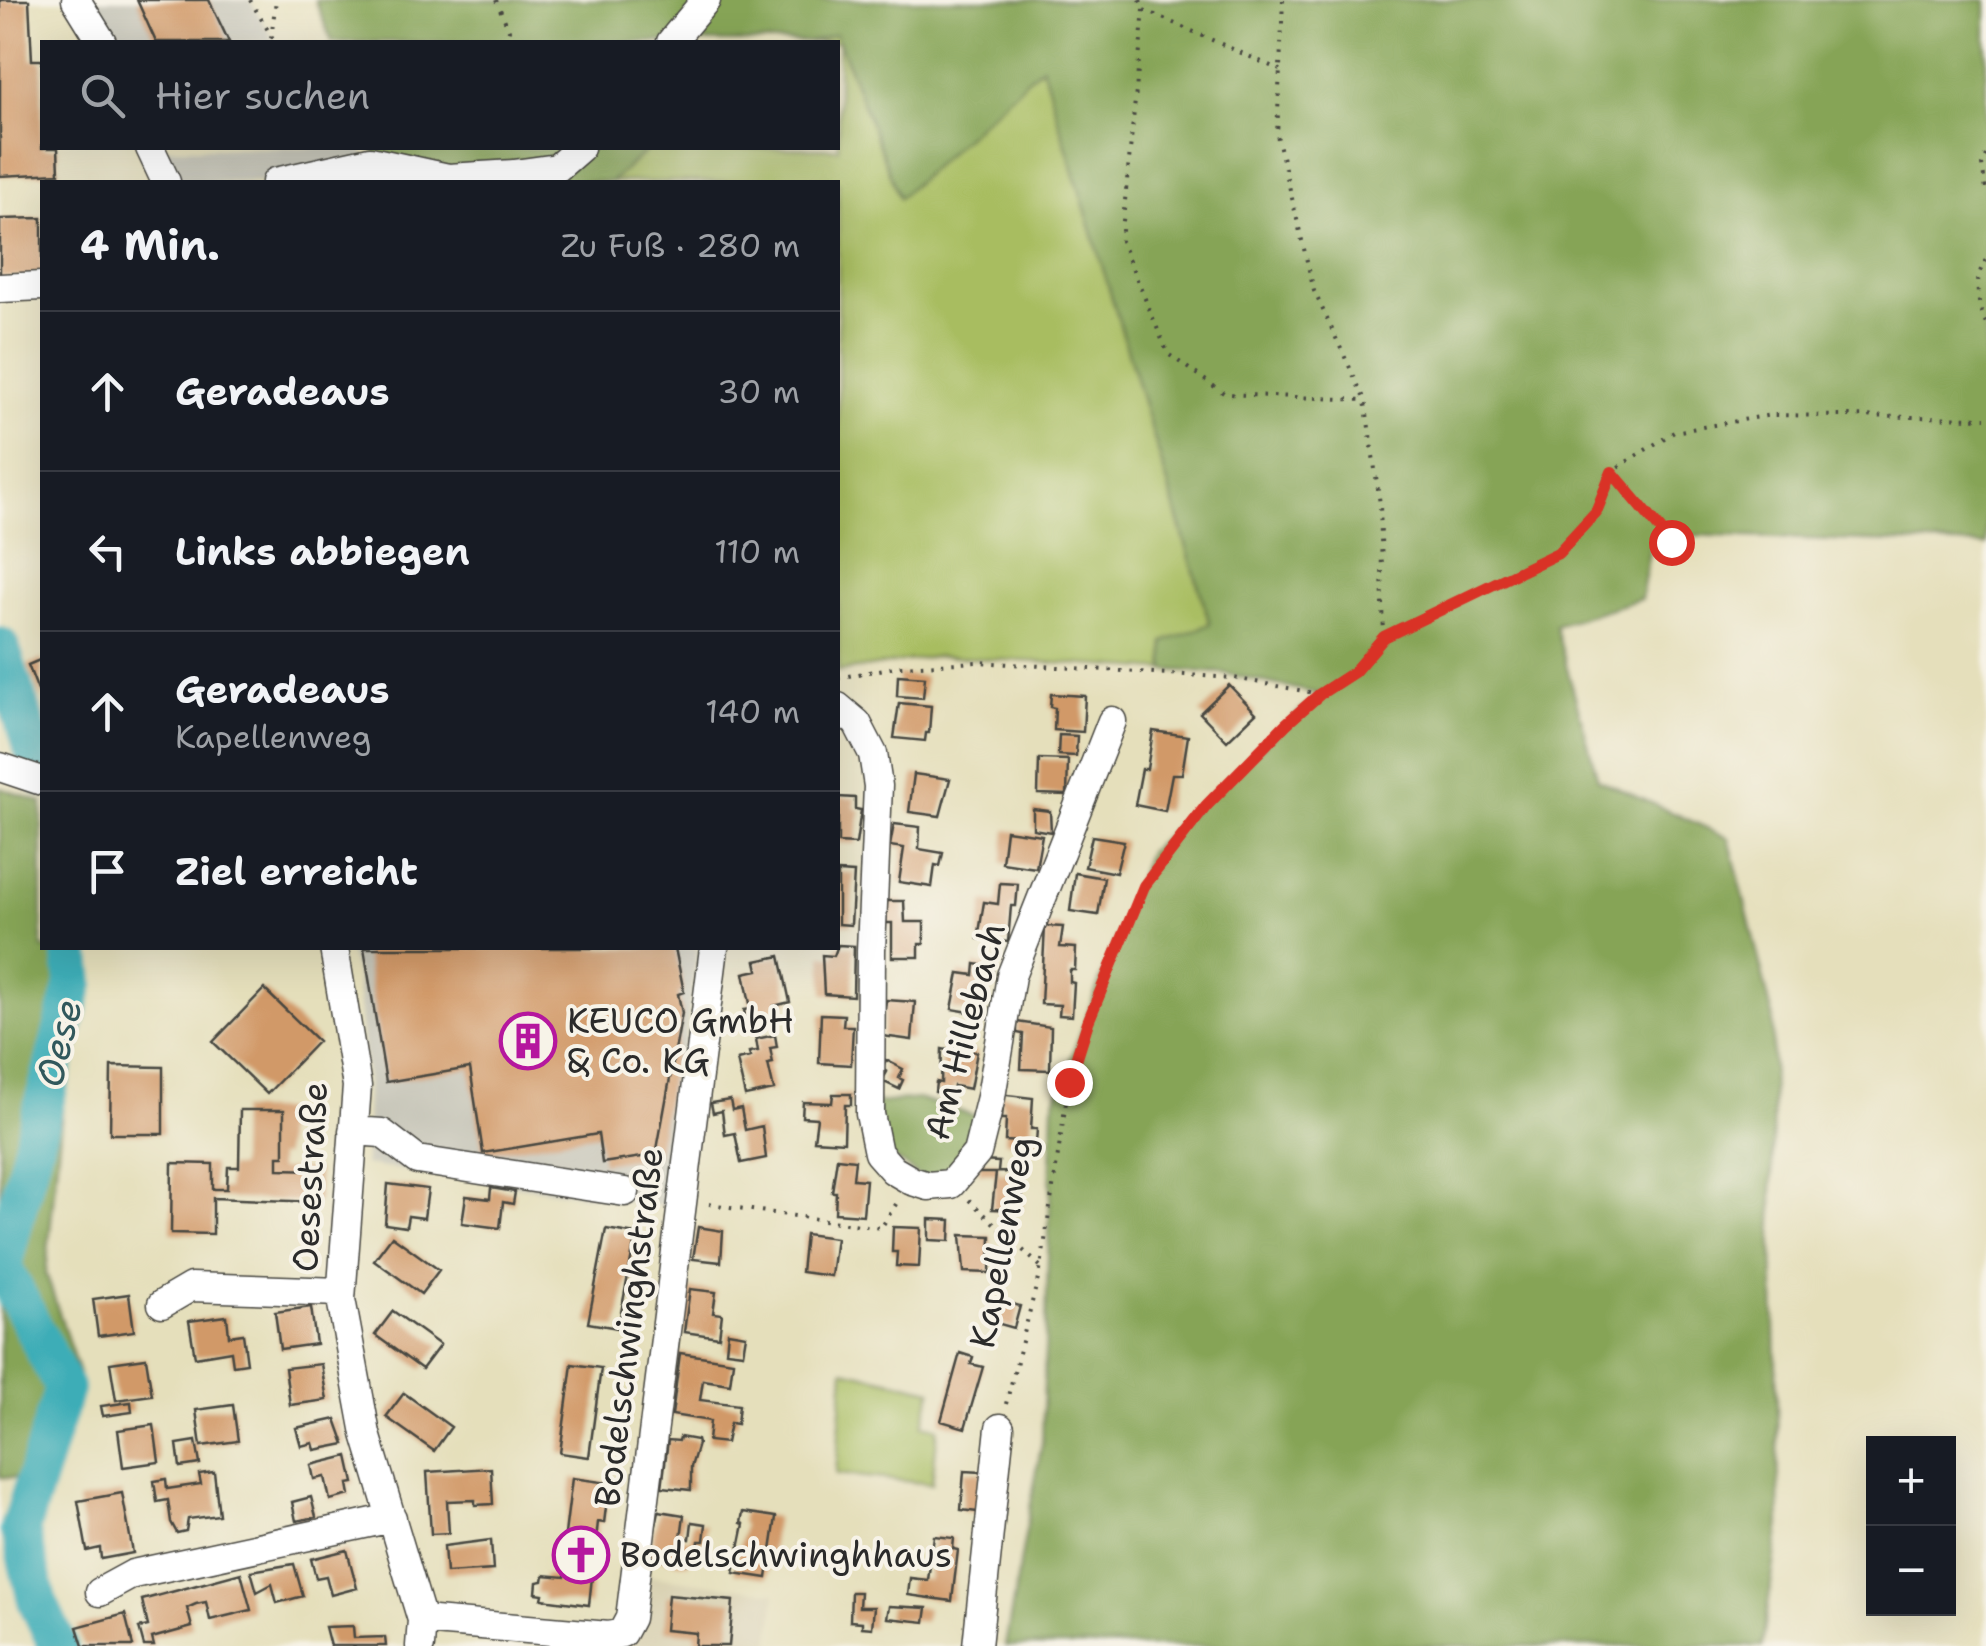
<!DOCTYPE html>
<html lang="de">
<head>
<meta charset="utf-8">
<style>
  :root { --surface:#171b24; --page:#20242c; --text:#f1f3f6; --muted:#9ea1a6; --line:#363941 }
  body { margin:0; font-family:"Shantell Sans",sans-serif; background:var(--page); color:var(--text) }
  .controls { position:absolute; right:30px; bottom:30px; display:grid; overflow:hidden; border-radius:0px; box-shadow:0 10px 40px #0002 }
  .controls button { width:90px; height:90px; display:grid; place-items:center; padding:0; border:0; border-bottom:2px solid var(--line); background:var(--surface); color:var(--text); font:50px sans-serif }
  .stop { position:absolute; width:30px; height:30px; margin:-22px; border:8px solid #d93025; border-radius:50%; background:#fff }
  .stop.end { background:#d93025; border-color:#fff; box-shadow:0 2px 10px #0008 }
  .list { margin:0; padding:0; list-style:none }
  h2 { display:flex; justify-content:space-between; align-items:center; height:130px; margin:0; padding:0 40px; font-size:42px }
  h2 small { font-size:32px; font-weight:400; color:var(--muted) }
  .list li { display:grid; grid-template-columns:65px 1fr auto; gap:30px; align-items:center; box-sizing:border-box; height:160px; padding:0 40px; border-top:2px solid var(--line) }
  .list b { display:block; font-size:38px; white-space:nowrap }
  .list p { margin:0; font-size:32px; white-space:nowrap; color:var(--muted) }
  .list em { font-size:32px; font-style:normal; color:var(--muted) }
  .icon { flex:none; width:55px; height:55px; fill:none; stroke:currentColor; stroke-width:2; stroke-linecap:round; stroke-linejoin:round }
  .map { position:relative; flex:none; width:1986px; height:1646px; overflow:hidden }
  .search { position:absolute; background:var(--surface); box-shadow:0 10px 40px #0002; left:40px; top:40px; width:800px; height:110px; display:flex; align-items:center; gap:25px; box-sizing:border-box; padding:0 35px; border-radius:0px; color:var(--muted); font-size:38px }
  .panel { position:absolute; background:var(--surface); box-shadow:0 10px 40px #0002; left:40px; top:180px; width:800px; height:770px; border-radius:0px }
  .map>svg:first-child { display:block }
</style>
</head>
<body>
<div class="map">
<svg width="1986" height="1646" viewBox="0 0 1986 1646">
  <rect width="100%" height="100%" fill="#f7f3e8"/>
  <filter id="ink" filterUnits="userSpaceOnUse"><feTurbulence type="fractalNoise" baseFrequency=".01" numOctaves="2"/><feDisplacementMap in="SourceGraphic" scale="20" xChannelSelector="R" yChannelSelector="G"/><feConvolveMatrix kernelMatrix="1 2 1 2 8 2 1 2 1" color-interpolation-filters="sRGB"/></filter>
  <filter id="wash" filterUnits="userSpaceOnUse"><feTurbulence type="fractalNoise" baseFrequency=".0048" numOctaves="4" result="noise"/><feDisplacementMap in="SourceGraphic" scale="40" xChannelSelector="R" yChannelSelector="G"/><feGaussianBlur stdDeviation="2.25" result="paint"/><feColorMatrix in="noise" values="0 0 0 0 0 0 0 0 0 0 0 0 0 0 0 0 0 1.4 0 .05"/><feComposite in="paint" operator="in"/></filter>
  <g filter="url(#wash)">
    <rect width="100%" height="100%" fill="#e5dfbb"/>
    <!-- built -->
    <path fill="#d8d0b1" d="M640,1574L776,1593L770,1646H630Z"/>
    <!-- industrial -->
    <path fill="#c6c5b8" d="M76,0H250L275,42H102Z
      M150,148H360L371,161L516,182H166Z
      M348,948H697L664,1206L365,1165L367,1083L356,976Z"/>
    <!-- green -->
    <path fill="#a8bd61" stroke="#6a7446" stroke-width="2.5" d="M836,34L899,197L1042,65L1210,625L1164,642L1165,670L939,656L838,672V182H611L649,148H838V42H810Z
      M844,1370L932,1390L923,1425L938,1428L932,1484L836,1474Z"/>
    <!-- forest -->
    <path fill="#86a457" stroke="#586841" stroke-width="2.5" d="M315,0H1986V545L1652,534L1641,599L1555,625L1598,779L1729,838L1773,1017L1772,1205L1780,1525L1762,1646H1005L1042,1442L1053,1106L1148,852L1319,694L1223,673L1165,670L1164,642L1210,624L1042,66L899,198L836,34L810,42H332Z
      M373,148H649L611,182H387Z
      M0,788L42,802V948H78L46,1273L79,1374L54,1480L0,1477Z
      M918,1099L980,1117L949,1178L928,1182L884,1152L876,1103Z"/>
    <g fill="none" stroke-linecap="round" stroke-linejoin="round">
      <!-- river -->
      <path stroke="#3cadb7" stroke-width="40" d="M0,647L42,775
        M58,1646L37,1600L20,1530L64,1388L2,1266L75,983L71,948"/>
    </g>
    <g id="blocks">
      <!-- building -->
      <path fill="#d19968" d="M0,0H29L32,60H42V148H58L59,173L0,176Z
        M137,0H209L229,42H156Z
        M42,218V276L0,277V219Z
        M42,659V701L28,665Z
        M898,675L925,677L923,698L897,696Z
        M1229,685L1256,713L1227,741L1200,713Z
        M1051,694L1085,696L1083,732L1054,730L1055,708L1050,707Z
        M899,703L931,706L929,733H926L925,741L894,738Z
        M1153,731L1188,736L1182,774H1172L1165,811L1135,805L1142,769H1147Z
        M1059,735L1077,736L1076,756L1058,755Z
        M1039,759L1068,760L1067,795L1038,794Z
        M914,774L950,779L940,816L909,812Z
        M838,797L855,798V809L861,810L856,844L838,843Z
        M1033,809L1050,811L1051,832L1033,829Z
        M894,824L920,827L919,849L943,853L940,866L935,865L932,887L899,882L904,848L890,846Z
        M1006,830L1042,835L1036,868L1002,863Z
        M1092,836L1124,841L1116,873L1085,867Z
        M838,872L854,873L851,925L838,924Z
        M1075,873L1104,878L1098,915L1070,911Z
        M1000,883L1018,884L1016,906H1011L1008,942L978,939L984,902L998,904Z
        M887,901H904L905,922H924V944H919V957H892V923H886Z
        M1045,926L1063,927L1060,947L1076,948L1075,970H1070V982L1074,983L1072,1016L1059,1015L1060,1005L1041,1004Z
        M838,945L854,946L853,996L824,994L822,955L834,956Z
        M364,948H675L684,992L678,994L682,1013L656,1155L602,1163L598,1134L483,1153L470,1068L386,1082Z
        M780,956L790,1002L774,1006L777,1019L747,1025L744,1010L751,1009L744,973L758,970L756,961Z
        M975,964L993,967L991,978L986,977L981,1014L952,1009L959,973L974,975Z
        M264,989L318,1041L267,1094L213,1042Z
        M886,1000L915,1002L912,1040L882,1036Z
        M821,1014L844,1015L843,1026H853L851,1065L819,1063Z
        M1017,1022L1051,1027L1050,1070L1021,1069L1023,1034L1017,1033Z
        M775,1035L777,1047L770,1048L773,1063L768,1064L774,1090L745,1096L737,1060L750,1057L749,1052L758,1051L756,1039Z
        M956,1038L967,1039L965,1050L977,1052L970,1089L954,1086L952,1095L935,1092L936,1082L941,1083L942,1049L953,1051Z
        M886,1060L903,1069L899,1078L903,1080L899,1089L882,1081L887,1072L882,1069Z
        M111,1066L163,1067V1134H110Z
        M833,1094H851V1105H845L844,1142L814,1140L817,1118L802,1117L803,1102L832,1103Z
        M998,1094L1033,1098L1031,1129H1037L1036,1143L1005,1141L1006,1119H1002L1003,1105Z
        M730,1100L732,1110L741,1108L745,1130L762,1126L766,1158L741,1163L735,1133L725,1135L722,1111L713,1113L711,1103Z
        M240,1110H284V1156H278V1169L318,1170V1202L213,1198V1234L171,1233L172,1163L213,1164V1189H227L228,1167H239Z
        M837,1158L855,1160L853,1179L866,1180L863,1215L835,1213L836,1192H832Z
        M980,1161L999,1162L998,1172L1023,1173L1022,1210L992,1209L996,1173H979Z
        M388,1184L428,1189L424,1218L408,1216L406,1227L385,1224Z
        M491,1188L515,1192L513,1204L503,1202L500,1228L462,1223L466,1196L490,1199Z
        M929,1219L951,1220L950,1241L929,1240Z
        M698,1227L723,1231L721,1262L693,1259Z
        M893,1227L921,1228L919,1267L896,1266L897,1252H892Z
        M606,1229L636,1234L618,1328L588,1323Z
        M805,1234L836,1238L831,1276L801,1272Z
        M961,1235L991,1236L990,1273L964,1272Z
        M392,1236L439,1270L421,1294L374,1260Z
        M690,1289L716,1292L713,1313L722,1314L719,1337L684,1332Z
        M129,1294L134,1331L98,1336L93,1299Z
        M1002,1301L1020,1306L1014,1328L996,1323Z
        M311,1307L316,1344L280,1349L275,1312Z
        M393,1311L440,1345L422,1369L375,1335Z
        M227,1316L229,1336L243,1334L247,1363L233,1365L231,1351L195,1357L189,1321Z
        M728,1332L746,1335L743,1353L726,1351Z
        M680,1353L733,1361L730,1384L703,1380L700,1400L739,1405L737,1424L730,1423L726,1443L708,1441L710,1421L672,1415Z
        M960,1353L973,1357L971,1364L983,1367L965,1428L941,1421Z
        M146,1358L152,1395L116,1400L110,1363Z
        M321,1364L327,1400L290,1405L285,1368Z
        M572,1364L601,1368L589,1457L560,1453Z
        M404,1393L451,1427L434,1451L386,1417Z
        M131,1402L132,1412L103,1416L101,1406Z
        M233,1405L238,1441L201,1446L196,1410Z
        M336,1419L345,1444L315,1450L313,1443L301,1446L296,1428Z
        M154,1425L159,1462L123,1467L118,1430Z
        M680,1437L697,1440L698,1444L691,1467V1490L662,1487L668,1440L679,1441Z
        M196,1441L200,1464L180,1467L177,1444Z
        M348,1456L354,1483L348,1484L350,1495L330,1500L325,1477L314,1479L311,1465Z
        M491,1468L493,1504L475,1505V1500L447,1501L449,1533L431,1534L427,1472Z
        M964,1471L982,1472L978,1512L961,1510Z
        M214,1472L219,1515L188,1519L186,1531L177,1533L171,1522L168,1500L157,1502L154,1481L166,1479L167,1489L201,1484L199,1474Z
        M572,1478L609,1483L604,1523L598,1522L589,1605L542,1599L543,1594L536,1593L537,1582L543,1581L544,1575L565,1577L570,1535L565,1534Z
        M122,1493L133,1553L101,1559L100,1548L87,1551L78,1501Z
        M311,1497L316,1517L296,1521L292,1502Z
        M659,1511L684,1515L681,1538L690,1539L692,1522L706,1524L704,1541H699L697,1554L690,1553L688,1564L649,1557Z
        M743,1512L776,1517L767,1578L734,1573L744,1524L741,1523Z
        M934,1536L954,1538L953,1549L958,1550L952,1601L908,1595L910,1578L928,1580Z
        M491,1540L493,1570L446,1573L444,1546Z
        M347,1550L357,1588L331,1595L326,1576L316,1578L311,1559Z
        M294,1564L303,1596L277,1603L272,1584L257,1592L251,1571Z
        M241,1573L251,1610L210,1620L206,1602L196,1604L187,1608L192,1627L152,1638L154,1646H144L139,1628L148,1626L142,1600Z
        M851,1592H860L859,1607H874L872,1628L862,1627V1622L850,1621Z
        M668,1595L733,1601L729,1646H695L696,1633L665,1630Z
        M889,1606L927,1608L925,1622L887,1618Z
        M125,1614L133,1646H83L77,1627Z
        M353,1626L354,1638L385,1637L386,1646H330L325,1627Z"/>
    </g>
  </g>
  <g filter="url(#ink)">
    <use href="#blocks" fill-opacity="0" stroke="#474641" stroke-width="2.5"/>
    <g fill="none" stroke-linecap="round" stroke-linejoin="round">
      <!-- minor casing -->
      <g stroke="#474641" stroke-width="31">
        <path id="minor" d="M76,0L102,42
          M671,42L706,0
          M150,148L166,182
          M276,182L370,161L448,178L514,174L557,168L580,148
          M0,288L42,286
          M838,707L857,723L873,754L878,786L871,950L870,1114L878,1153L893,1170L912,1181L928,1186L951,1184L977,1153L991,1097L1011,976L1112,721
          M0,767L42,781
          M334,948L357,1086L341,1299L366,1434L422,1620L420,1646
          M353,1131L382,1133L417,1160L625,1192
          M162,1304L191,1287L341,1292
          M100,1592L133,1574L392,1518
          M422,1620L609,1636L622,1633L630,1618L714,948
          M977,1646L1000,1428"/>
      </g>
      <!-- path -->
      <path stroke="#474641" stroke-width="4" stroke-dasharray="2.5 8" stroke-linecap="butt" d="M250,0L275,42
        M496,0L509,30L506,42
        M1140,0L1144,10L1121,241L1168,354L1225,394L1365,400
        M1283,0L1277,135L1314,291L1365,400L1380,504L1384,637
        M1144,10L1280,70
        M271,38L276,0
        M1986,155L1982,165L1986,190
        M1986,260C1973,279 1977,303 1986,323
        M1612,471L1671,542
        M838,678L900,666L978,662L1234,678L1320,694
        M969,1200L1041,1267
        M709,1204L881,1228L898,1201
        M1006,1404L1041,1267L1069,1082L1118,947L1144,886L1172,848L1206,806L1286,724L1320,694L1354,672L1384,637L1558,553L1596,511L1612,471L1674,432L1771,415L1986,418"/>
      <!-- minor -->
      <use href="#minor" stroke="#fff" stroke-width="28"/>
    </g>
  </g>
  <g fill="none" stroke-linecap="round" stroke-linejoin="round" filter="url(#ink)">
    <!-- route -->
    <path stroke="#d93025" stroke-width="12" d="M1069,1082L1088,1022L1144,886L1206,806L1286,724L1320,694L1354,672L1384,637L1558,553L1596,512L1612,472L1671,542"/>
  </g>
  <!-- icons -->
  <defs>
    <g id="building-ring" transform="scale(2.875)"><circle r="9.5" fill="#f7f3e8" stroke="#b5179e" stroke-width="1.5"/><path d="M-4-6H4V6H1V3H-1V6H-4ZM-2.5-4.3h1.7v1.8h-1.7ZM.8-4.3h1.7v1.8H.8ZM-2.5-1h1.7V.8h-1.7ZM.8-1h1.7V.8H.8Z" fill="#b5179e"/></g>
    <g id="church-ring" transform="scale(2.875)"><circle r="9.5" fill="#f7f3e8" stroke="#b5179e" stroke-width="1.5"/><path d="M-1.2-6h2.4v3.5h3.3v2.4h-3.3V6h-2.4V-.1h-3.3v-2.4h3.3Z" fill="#b5179e"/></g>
  </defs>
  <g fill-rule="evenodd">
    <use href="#building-ring" x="528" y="1041"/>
    <use href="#church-ring" x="581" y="1555"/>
  </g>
  <g text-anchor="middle" stroke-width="8" stroke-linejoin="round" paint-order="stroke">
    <!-- poi labels -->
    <g font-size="35" fill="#2b2b2b" stroke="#f7f3e8" text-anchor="start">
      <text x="567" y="1033">KEUCO GmbH<tspan x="567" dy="40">&amp; Co. KG</tspan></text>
      <text x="620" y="1567">Bodelschwinghhaus</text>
    </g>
    <!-- street labels -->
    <g font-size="35" fill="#2b2b2b" stroke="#f7f3e8">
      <text transform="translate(965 1031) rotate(-75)" y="12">Am Hillebach</text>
      <text transform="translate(310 1177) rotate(-87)" y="12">Oesestraße</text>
      <text transform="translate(1002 1242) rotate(-79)" y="12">Kapellenweg</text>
      <text transform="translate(629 1327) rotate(-83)" y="12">Bodelschwinghstraße</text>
    </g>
    <!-- water labels -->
    <g font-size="38" font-style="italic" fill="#31585c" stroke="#f7f3e8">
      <text transform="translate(59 1043) rotate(-76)" y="13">Oese</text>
    </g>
  </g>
</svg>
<div class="controls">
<button>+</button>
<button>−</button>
</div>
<div class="stop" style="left:1671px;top:542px"></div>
<div class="stop end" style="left:1069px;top:1082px"></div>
<div class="search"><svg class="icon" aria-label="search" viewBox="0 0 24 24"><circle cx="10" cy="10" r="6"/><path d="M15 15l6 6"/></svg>Hier suchen</div>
<section class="panel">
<h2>4 Min.<small>Zu Fuß · 280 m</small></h2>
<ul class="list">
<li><svg class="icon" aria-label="ahead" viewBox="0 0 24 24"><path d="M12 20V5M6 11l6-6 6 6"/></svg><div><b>Geradeaus</b></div><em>30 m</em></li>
<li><svg class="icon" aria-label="left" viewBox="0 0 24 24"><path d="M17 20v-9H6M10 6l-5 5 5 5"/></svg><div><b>Links abbiegen</b></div><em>110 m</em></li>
<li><svg class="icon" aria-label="ahead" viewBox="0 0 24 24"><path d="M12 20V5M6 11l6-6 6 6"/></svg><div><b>Geradeaus</b><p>Kapellenweg</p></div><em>140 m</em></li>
<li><svg class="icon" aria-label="arrive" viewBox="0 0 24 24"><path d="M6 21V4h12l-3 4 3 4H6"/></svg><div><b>Ziel erreicht</b></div></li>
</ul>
</section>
</div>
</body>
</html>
